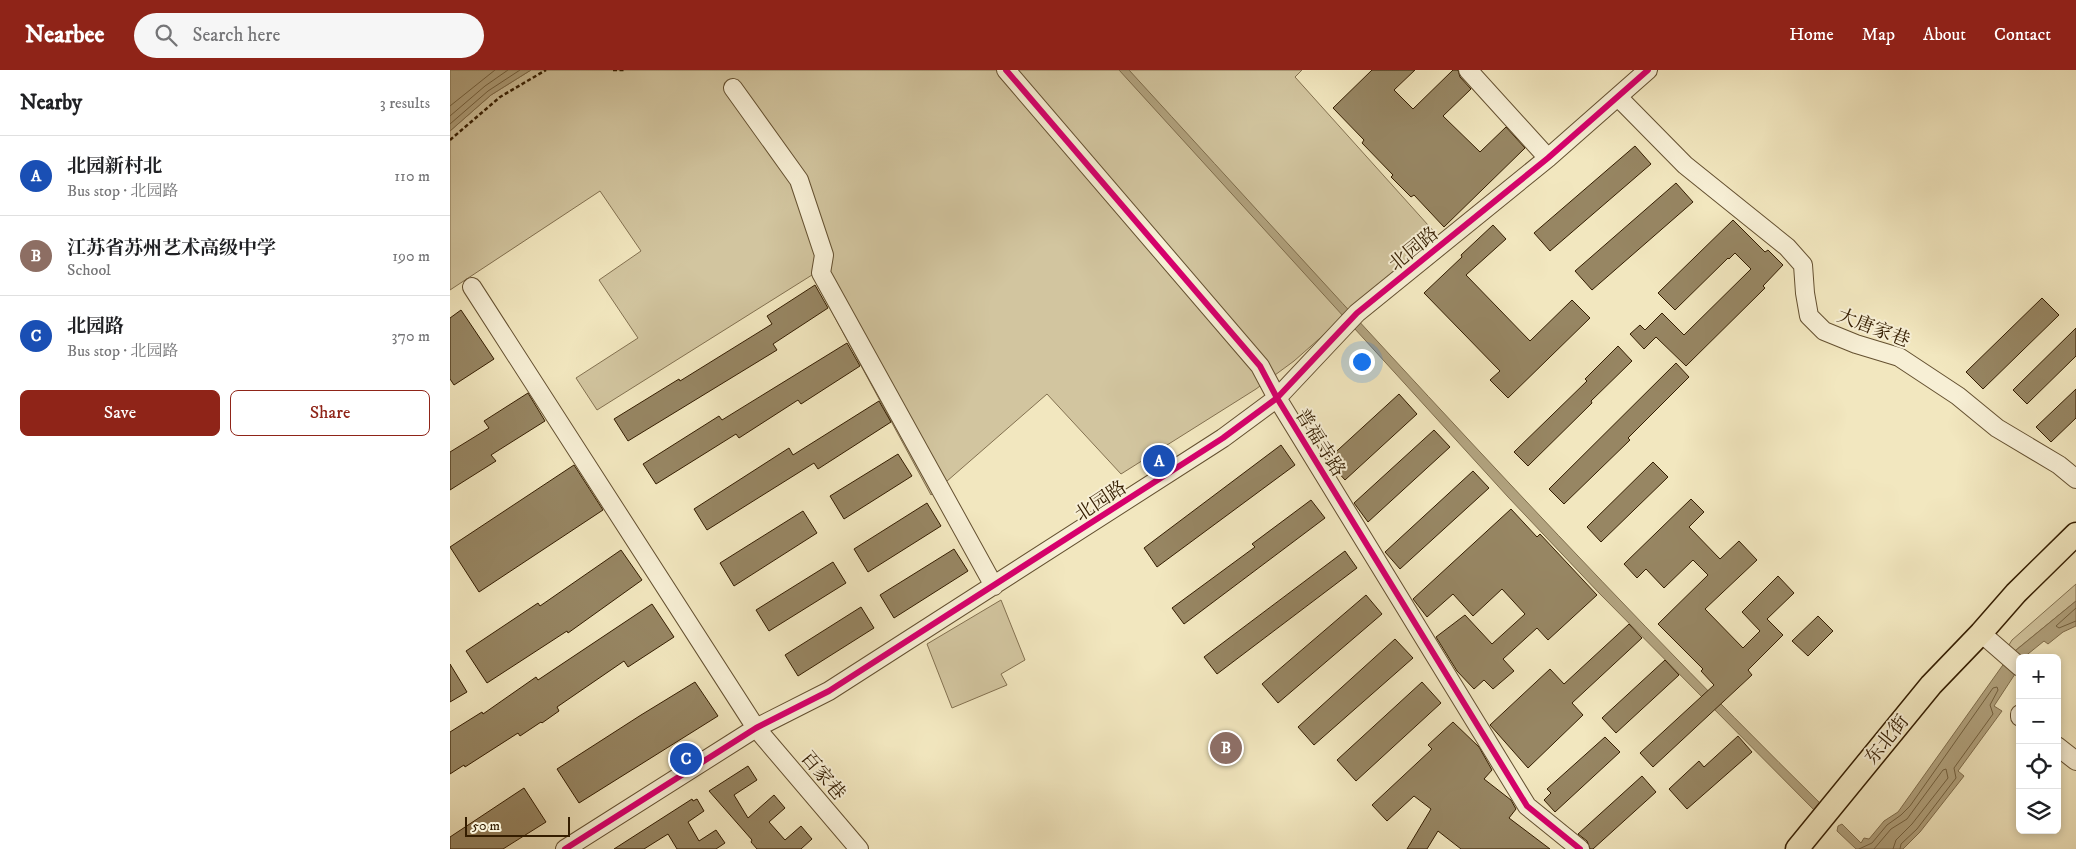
<!DOCTYPE html>
<html lang="en">
<head>
<meta charset="utf-8">
<style>
  :root { --surface:#fff; --page:#f6f6f6; --text:#202124; --muted:#757577; --line:#e0e0e0; --accent:#8f2418 }
  body { margin:0; font-family:"IM FELL DW Pica","Noto Serif SC",serif; background:var(--page); color:var(--text) }
  .controls { position:absolute; right:15px; bottom:15px; display:grid; overflow:hidden; border-radius:8px; box-shadow:0 2px 8px #0003 }
  .controls button { width:45px; height:45px; display:grid; place-items:center; padding:0; border:0; border-bottom:1px solid var(--line); background:var(--surface); color:var(--text); font:25px sans-serif }
  .scale { position:absolute; left:15px; bottom:12px; width:105px; box-sizing:border-box; padding-left:5px; border:2px solid #341d00; border-top:0; font-size:14px; line-height:18px; white-space:nowrap; color:#341d00; -webkit-text-stroke:4px #f7efd5; paint-order:stroke }
  .you { position:absolute; left:911px; top:291px; width:18px; height:18px; margin:-12px; border:4px solid #fff; border-radius:50%; background:#1a73e8; box-shadow:0 0 0 8px #1a73e833 }
  .badge { display:grid; place-items:center; width:32px; height:32px; border-radius:50%; background:var(--accent); color:#fff; font-size:16px; font-weight:700 }
  .pin { position:absolute; translate:-50% -50%; border:2px solid #fff; box-shadow:0 1px 5px #0006 }
  .list { margin:0; padding:0; list-style:none }
  h2 { display:flex; justify-content:space-between; align-items:center; height:65px; margin:0; padding:0 20px; font-size:21px }
  h2 small { font-size:16px; font-weight:400; color:var(--muted) }
  .list li { display:grid; grid-template-columns:32px 1fr auto; gap:15px; align-items:center; box-sizing:border-box; height:80px; padding:0 20px; border-top:1px solid var(--line) }
  .list b { display:block; font-size:19px; white-space:nowrap }
  .list p { margin:0; font-size:16px; white-space:nowrap; color:var(--muted) }
  .list em { font-size:16px; font-style:normal; color:var(--muted) }
  .actions { display:flex; gap:10px; padding:15px 20px }
  .actions a { flex:1; padding:11px 0; border:1px solid var(--accent); border-radius:8px; text-align:center; font-size:18px; color:var(--accent) }
  .actions .main { background:var(--accent); color:#fff }
  .icon { flex:none; width:28px; height:28px; fill:none; stroke:currentColor; stroke-width:2; stroke-linecap:round; stroke-linejoin:round }
  .map { position:relative; flex:none; width:1626px; height:779px; overflow:hidden }
  header { display:flex; align-items:center; gap:30px; box-sizing:border-box; height:70px; padding:0 25px; background:var(--accent); color:#fff }
  header strong { font-size:24px }
  nav { display:flex; gap:28px; margin-inline-start:auto; font-size:18px }
  .search { width:350px; height:45px; background:var(--page); display:flex; align-items:center; gap:12px; box-sizing:border-box; padding:0 18px; border-radius:28px; color:var(--muted); font-size:19px }
  main { display:flex }
  aside { flex:1; background:var(--surface) }
  .map>svg:first-child { display:block }
</style>
</head>
<body>
<header>
<strong>Nearbee</strong>
<div class="search"><svg class="icon" aria-label="search" viewBox="0 0 24 24"><circle cx="10" cy="10" r="6"/><path d="M15 15l6 6"/></svg>Search here</div>
<nav><a>Home</a><a>Map</a><a>About</a><a>Contact</a></nav>
</header>
<main>
<aside>
<h2>Nearby<small>3 results</small></h2>
<ul class="list">
<li><span class="badge" style="background:#1a4fb4">A</span><div><b>北园新村北</b><p>Bus stop · 北园路</p></div><em>110 m</em></li>
<li><span class="badge" style="background:#8d6e63">B</span><div><b>江苏省苏州艺术高级中学</b><p>School</p></div><em>190 m</em></li>
<li><span class="badge" style="background:#1a4fb4">C</span><div><b>北园路</b><p>Bus stop · 北园路</p></div><em>370 m</em></li>
</ul>
<div class="actions"><a class="main">Save</a><a>Share</a></div>
</aside>
<div class="map">
<svg width="1626" height="779" viewBox="0 0 1626 779">
  <rect width="100%" height="100%" fill="#f2e7bf"/>
  <filter id="stains"><feTurbulence type="fractalNoise" baseFrequency=".004" numOctaves="4"/><feColorMatrix values="0 0 0 0 .2 0 0 0 0 .09 0 0 0 0 .02 0 0 0 .5 -.17"/></filter>
  <radialGradient id="worn" r=".72"><stop offset=".6" stop-color="#630" stop-opacity="0"/><stop offset="1" stop-color="#630" stop-opacity=".3"/></radialGradient>
  <!-- green -->
  <path fill="#d2c59f" stroke="#837150" d="M81,0H852L845,7L987,165L844,291L806,319L671,404L597,324L481,425L362,205L147,340L126,308L188,268L149,210L191,181L150,121L0,220V61L41,25Z
    M1626,514V531L1561,584L1557,578L1562,570Z
    M551,530L575,590L551,604L557,615L502,638L477,574Z"/>
  <!-- water -->
  <path fill="#b1a27e" stroke="#7f6d4c" d="M0,0H81L41,25L0,61Z
    M669,0H679C907,249 1133,500 1374,737L1367,743L1149,523L1058,427Z
    M1626,531V556L1613,562L1598,574L1594,571L1573,588L1567,601L1544,636L1552,641L1508,701L1514,706L1470,762L1453,779H1406L1387,761L1388,756L1392,754L1411,773L1414,768L1419,769L1434,751L1448,742L1555,592L1565,581Z"/>
  <g fill="none" stroke-linecap="round" stroke-linejoin="round">
    <!-- shore -->
    <path stroke="#72603f" stroke-width="1" d="M0,36L45,0
      M0,46L35,16L58,0
      M0,54L38,21L70,0
      M1626,538L1606,556L1609,558L1626,551
      M1409,779L1422,773L1437,755L1451,745L1460,736L1543,618L1547,617L1548,620L1540,635L1543,644L1504,698L1506,708L1467,759L1451,774L1450,779
      M1424,779L1441,759L1457,749L1493,700L1496,699L1498,708L1462,754L1446,770L1443,779"/>
  </g>
  <!-- building -->
  <path fill="#978663" stroke="#341d00" d="M922,0H965L944,20L963,39L1003,0H1008L1010,7L1021,19L993,46L1030,82L1056,57L1075,78L994,157L964,125L961,127L941,107L943,105L912,73L914,70L883,38Z
    M1185,76L1201,94L1100,181L1084,163Z
    M1226,113L1243,132L1142,220L1125,201Z
    M1283,150L1315,182L1318,180L1333,195L1313,216L1315,218L1236,296L1206,267L1194,279L1180,264L1190,255L1195,260L1212,243L1234,265L1301,199L1285,183L1279,189L1278,188L1225,240L1208,223Z
    M1043,155L1056,169L1016,205L1080,271L1122,230L1140,248L1058,328L1040,310L1050,301L974,223L1012,187L1011,185Z
    M365,215L378,238L323,274L327,280L178,371L164,349L229,309L230,311L322,254L317,246Z
    M1592,228L1609,245L1533,319L1516,302Z
    M11,240L44,289L4,315L0,309V248Z
    M1626,258V286L1577,334L1563,320Z
    M397,273L410,296L351,334L348,330L289,368L286,364L206,414L193,394L269,346L272,350Z
    M1168,276L1182,291L1141,331L1142,333L1078,396L1064,382L1137,311L1135,309Z
    M1226,293L1239,307L1178,368L1180,370L1114,434L1099,419Z
    M1626,319V348L1601,372L1586,357Z
    M78,323L95,351L41,385L46,391L0,420V382L39,358L34,351Z
    M949,324L967,344L895,410L877,390Z
    M429,331L441,352L368,399L364,393L257,460L244,439L339,378L343,385Z
    M984,360L1000,377L918,452L904,433Z
    M831,375L845,395L707,497L694,478Z
    M448,384L462,406L394,449L380,426Z
    M1203,392L1218,407L1151,472L1137,457Z
    M124,395L153,440L29,522L0,477Z
    M1023,401L1039,418L950,499L935,482Z
    M1241,429L1254,442L1239,457L1270,489L1289,471L1307,490L1255,539L1293,578L1310,561L1292,542L1328,506L1344,523L1317,549L1333,565L1298,600L1302,605L1203,697L1190,683L1264,615L1251,601L1253,599L1208,554L1258,505L1243,490L1214,518L1196,499L1187,508L1174,494Z
    M861,430L875,448L734,554L722,538L805,477L802,474Z
    M477,433L491,456L418,502L404,479Z
    M1061,439L1087,467L1090,464L1147,525L1098,570L1087,558L1053,589L1064,601L1043,619L1034,610L1024,619L1007,601L986,567L1015,545L1042,574L1075,544L1052,519L1023,546L1003,524L977,547L963,529Z
    M353,441L367,463L284,516L270,493Z
    M504,479L518,501L444,548L430,525Z
    M171,480L192,510L118,563L117,561L37,613L16,581L88,533L90,536Z
    M895,481L907,498L767,604L754,587Z
    M383,492L396,513L319,561L306,540Z
    M916,525L932,544L828,633L812,614Z
    M202,534L224,567L178,597L174,591L107,637L109,641L92,653L91,652L70,666L68,663L15,697L14,695L0,704V662L32,642L33,644L86,607L88,610Z
    M411,537L424,558L348,606L335,585Z
    M1368,546L1383,561L1358,586L1342,571Z
    M1179,554L1192,568L1122,633L1133,645L1078,698L1040,655L1100,599L1114,614Z
    M945,569L963,588L864,675L848,657Z
    M1215,590L1229,605L1166,663L1152,648Z
    M0,594L17,622L0,632Z
    M245,612L268,646L129,733L107,699L191,645Z
    M972,612L991,633L906,711L887,690Z
    M1003,652L1029,677L1042,700L1034,709L1061,730L1066,739L1059,748L1100,779H1011L988,761L977,779H957L981,739L964,726L937,751L922,735L982,679L978,675Z
    M1288,666L1302,682L1237,739L1219,719L1249,691L1254,697Z
    M1155,667L1170,682L1105,742L1094,730L1101,723L1097,719Z
    M298,696L307,710L284,725L298,748L324,725L335,738L319,752L335,770L351,756L362,769L351,779H307L301,772L302,770L259,721Z
    M1192,706L1206,722L1143,779H1140L1137,771L1128,764Z
    M74,718L96,752L53,779H0V767Z
    M242,729L243,731L247,729L254,741L238,752L249,771L266,760L275,773L266,779H227L218,764L194,779H164Z"/>
  <g fill="none" stroke-linecap="round" stroke-linejoin="round">
    <!-- minor casing -->
    <g stroke="#645030" stroke-width="20">
      <path id="minor" d="M556,0L810,296L827,328L1077,736L1130,779
        M1018,0L1098,88
        M283,18L349,110L374,185L371,203L544,516
        M1168,27L1235,95L1337,177L1353,195L1355,223L1359,246L1374,261L1406,274L1449,287L1508,326L1547,358L1609,395L1626,409
        M22,217L306,658L409,779
        M1531,563L1570,597
        M1570,644V647
        M1607,676L1626,691
        M115,779L306,658L379,621L773,368L827,328L907,243L1098,88L1198,0"/>
    </g>
    <!-- major casing -->
    <g stroke="#341d00" stroke-width="25">
      <path id="major" d="M1347,779L1481,615L1531,563L1566,523L1626,464"/>
    </g>
    <!-- path -->
    <path stroke="#341d00" stroke-width="2.5" stroke-dasharray="4 2.5" stroke-linecap="butt" d="M163,0H176
      M0,70L50,27L96,0"/>
    <!-- minor -->
    <use href="#minor" stroke="#f7efd5" stroke-width="18"/>
    <!-- major -->
    <use href="#major" stroke="#f2e7bf" stroke-width="22"/>
    <!-- cycleway casing -->
    <g stroke="#f7efd5" stroke-width="9">
      <path id="cycleway" d="M556,0L810,296L827,328L1077,736L1130,779
        M115,779L306,658L379,621L773,368L827,328L907,243L1098,88L1198,0"/>
    </g>
    <!-- cycleway -->
    <use href="#cycleway" stroke="#d6006c" stroke-width="6"/>
  </g>
  <g text-anchor="middle" stroke-width="4" stroke-linejoin="round" paint-order="stroke">
    <!-- street labels -->
    <g font-size="19" fill="#341d00" stroke="#f7efd5">
      <text transform="translate(963 178) rotate(-39)" y="7">北园路</text>
      <text transform="translate(1424 257) rotate(21)" y="7">大唐家巷</text>
      <text transform="translate(871 372) rotate(58)" y="7">普福寺路</text>
      <text transform="translate(650 430) rotate(-33)" y="7">北园路</text>
      <text transform="translate(1436 669) rotate(-51)" y="7">东北街</text>
      <text transform="translate(374 705) rotate(50)" y="7">百家巷</text>
    </g>
  </g>
  <rect width="100%" height="100%" filter="url(#stains)"/>
  <rect width="100%" height="100%" fill="url(#worn)"/>
</svg>
<div class="controls">
<button>+</button>
<button>−</button>
<button><svg class="icon" aria-label="locate" viewBox="0 0 24 24"><circle cx="12" cy="12" r="6"/><path d="M12 2v4M12 18v4M2 12h4M18 12h4"/></svg></button>
<button><svg class="icon" aria-label="layers" viewBox="0 0 24 24"><path d="M12 4l9 5-9 5-9-5zM3 14l9 5 9-5"/></svg></button>
</div>
<div class="scale">50 m</div>
<div class="you"></div>
<div class="pin badge" style="left:709px;top:391px;background:#1a4fb4">A</div>
<div class="pin badge" style="left:776px;top:678px;background:#8d6e63">B</div>
<div class="pin badge" style="left:236px;top:689px;background:#1a4fb4">C</div>
</div>
</main>
</body>
</html>
